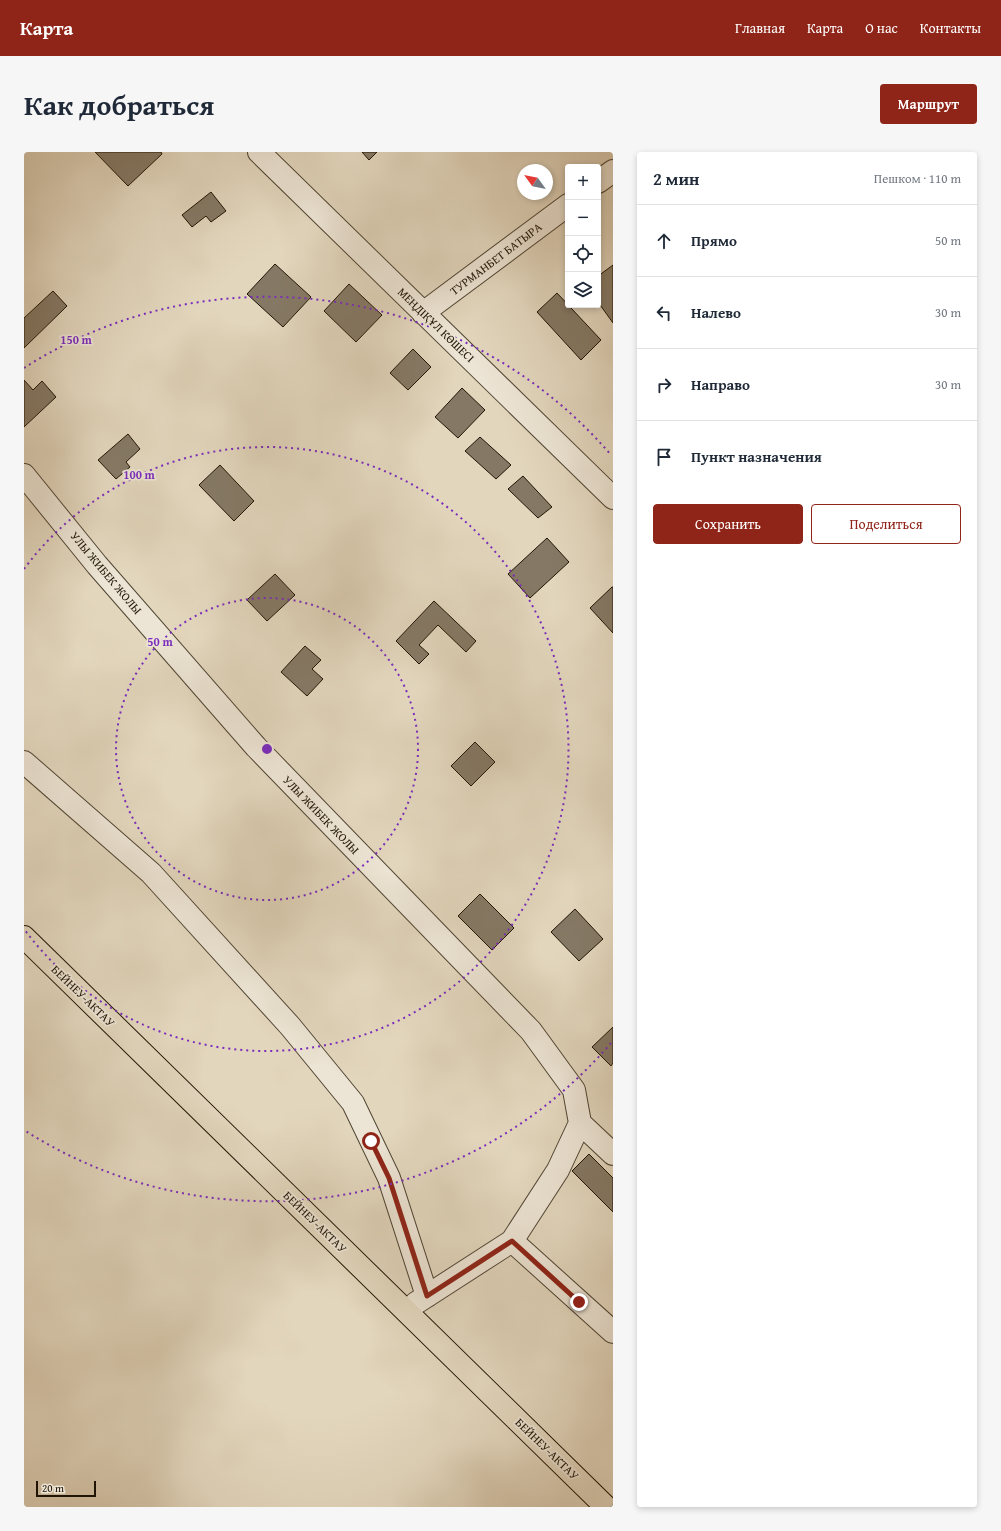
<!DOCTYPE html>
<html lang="ru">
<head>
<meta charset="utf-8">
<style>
  :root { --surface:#fff; --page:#f6f6f7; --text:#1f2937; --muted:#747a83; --line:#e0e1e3; --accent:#8f2418 }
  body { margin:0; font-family:"Gentium Book Plus",serif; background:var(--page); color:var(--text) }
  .controls { position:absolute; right:12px; top:12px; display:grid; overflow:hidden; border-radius:4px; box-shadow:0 2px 6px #0003 }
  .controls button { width:36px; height:36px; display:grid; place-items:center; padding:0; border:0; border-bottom:1px solid var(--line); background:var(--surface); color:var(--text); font:20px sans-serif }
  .compass { position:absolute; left:493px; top:12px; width:36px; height:36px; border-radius:50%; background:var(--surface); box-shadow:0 2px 6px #0003; rotate:303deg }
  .scale { position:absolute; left:12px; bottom:10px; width:60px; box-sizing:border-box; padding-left:4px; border:2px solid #201505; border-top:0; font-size:11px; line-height:14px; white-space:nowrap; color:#201505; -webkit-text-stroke:3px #ece4d4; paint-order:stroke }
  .stop { position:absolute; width:12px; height:12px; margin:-9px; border:3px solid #8f2418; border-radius:50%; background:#fff }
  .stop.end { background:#8f2418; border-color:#fff; box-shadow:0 1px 4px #0008 }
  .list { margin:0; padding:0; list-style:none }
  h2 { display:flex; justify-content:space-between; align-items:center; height:52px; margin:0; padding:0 16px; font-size:17px }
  h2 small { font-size:13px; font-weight:400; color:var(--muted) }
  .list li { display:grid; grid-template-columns:26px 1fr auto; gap:12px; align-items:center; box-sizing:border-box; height:72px; padding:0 16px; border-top:1px solid var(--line) }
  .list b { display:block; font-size:15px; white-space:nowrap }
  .list em { font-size:13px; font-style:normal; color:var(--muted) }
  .actions { display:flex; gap:8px; padding:12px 16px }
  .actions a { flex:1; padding:9px 0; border:1px solid var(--accent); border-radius:4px; text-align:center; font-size:14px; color:var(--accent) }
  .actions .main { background:var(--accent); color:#fff }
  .icon { flex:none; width:22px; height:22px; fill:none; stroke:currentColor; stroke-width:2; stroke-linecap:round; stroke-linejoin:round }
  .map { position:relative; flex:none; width:589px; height:1355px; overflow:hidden; border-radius:4px }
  header { display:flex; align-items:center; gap:24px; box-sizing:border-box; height:56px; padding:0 20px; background:var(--accent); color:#fff }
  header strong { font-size:19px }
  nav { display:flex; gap:22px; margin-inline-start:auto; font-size:14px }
  .intro { display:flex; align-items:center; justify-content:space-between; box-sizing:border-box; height:96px; padding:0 24px }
  h1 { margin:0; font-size:28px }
  .button { padding:10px 18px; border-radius:4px; background:var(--accent); color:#fff; font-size:14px; font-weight:700 }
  main { display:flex; gap:24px; padding:0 24px }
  aside { flex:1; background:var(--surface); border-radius:4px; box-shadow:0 2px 6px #0003 }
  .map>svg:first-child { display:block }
</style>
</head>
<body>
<header>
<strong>Карта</strong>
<nav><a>Главная</a><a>Карта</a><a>О нас</a><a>Контакты</a></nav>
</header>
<div class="intro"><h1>Как добраться</h1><a class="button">Маршрут</a></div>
<main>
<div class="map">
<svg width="589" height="1355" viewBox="0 0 589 1355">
  <rect width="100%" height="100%" fill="#e2d6bd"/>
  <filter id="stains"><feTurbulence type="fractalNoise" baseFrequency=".005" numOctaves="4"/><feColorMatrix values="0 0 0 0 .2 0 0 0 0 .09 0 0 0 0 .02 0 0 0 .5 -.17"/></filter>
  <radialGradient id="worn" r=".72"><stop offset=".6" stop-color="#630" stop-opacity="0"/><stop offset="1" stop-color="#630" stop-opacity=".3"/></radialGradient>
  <!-- building -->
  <path fill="#857965" stroke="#201505" d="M71,0H137L138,2L104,34Z
    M338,0H353L345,8Z
    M187,40L202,59L187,70L182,64L168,75L158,63Z
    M251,112L287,145L259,175L223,142Z
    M589,113V171L574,150V124Z
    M325,132L358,163L332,190L300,159Z
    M29,139L43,154L0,196V166Z
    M533,141L577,188L557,208L513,160Z
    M389,197L407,215L384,238L366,221Z
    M0,228L9,238L18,229L32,245L0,275Z
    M438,236L461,258L434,286L411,265Z
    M104,282L116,297L102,310L106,315L92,327L74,308Z
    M456,285L487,313L472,327L441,299Z
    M196,313L230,349L210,369L175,333Z
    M499,324L528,355L514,366L484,337Z
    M523,386L545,410L506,446L484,422Z
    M251,422L271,443L243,469L223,448Z
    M588,435H589V481L566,456Z
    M410,449L452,489L442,500L414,473L395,493L405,502L395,512L372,489Z
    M281,494L297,508L288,517L299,527L283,544L257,520Z
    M451,590L471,610L447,634L427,614Z
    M456,742L490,776L468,798L434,764Z
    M551,757L579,787L555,809L527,780Z
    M589,875V911L587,914L568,895Z
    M565,1002L589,1026V1060L548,1019Z"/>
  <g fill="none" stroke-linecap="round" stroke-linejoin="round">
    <!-- street casing -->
    <g stroke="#504533" stroke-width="24">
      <path id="street" d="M235,0L589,346
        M574,30L589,19
        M399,161L544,53
        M0,323L73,413L232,595L507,879L550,938L556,971L589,1002
        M0,610L127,721L266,874L329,951L365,1026L403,1144
        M488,1089L589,1180
        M392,1151L488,1089L534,1018L556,971"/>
    </g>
    <!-- highway casing -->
    <g stroke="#201505" stroke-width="24">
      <path id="highway" d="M0,785L582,1355"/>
    </g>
    <!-- street -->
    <use href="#street" stroke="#ece4d4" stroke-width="22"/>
    <!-- highway -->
    <use href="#highway" stroke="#e2d6bd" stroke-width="22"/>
  </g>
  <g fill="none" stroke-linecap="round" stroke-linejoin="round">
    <!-- route -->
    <path stroke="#8f2418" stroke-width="5" d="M347,989L365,1026L403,1144L488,1089L555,1150"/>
  </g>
  <!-- distance rings -->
  <g fill="none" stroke="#7b2cbf" stroke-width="2" stroke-dasharray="2 4">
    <circle cx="243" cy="597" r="151"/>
    <path d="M0 417A302 302 0 1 1 0 777"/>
    <path d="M587 891A452 452 0 0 1 0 978M0 216A452 452 0 0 1 587 303"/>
  </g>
  <g text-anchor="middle" stroke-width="3.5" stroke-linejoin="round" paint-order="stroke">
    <!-- street labels -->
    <g font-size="12" fill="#201505" stroke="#ece4d4">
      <text transform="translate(472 107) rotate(-37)" y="4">ТУРМАНБЕТ БАТЫРА</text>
      <text transform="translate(412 173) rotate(44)" y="4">МЕҢДІҚҰЛ КӨШЕСІ</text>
      <text transform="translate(82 421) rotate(50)" y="4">УЛЫ ЖИБЕК ЖОЛЫ</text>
      <text transform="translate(297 663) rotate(46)" y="4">УЛЫ ЖИБЕК ЖОЛЫ</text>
      <text transform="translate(59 844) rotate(44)" y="4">БЕЙНЕУ-АКТАУ</text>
      <text transform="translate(291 1070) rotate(44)" y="4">БЕЙНЕУ-АКТАУ</text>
      <text transform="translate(523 1297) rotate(44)" y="4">БЕЙНЕУ-АКТАУ</text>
    </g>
  </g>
  <circle cx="243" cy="597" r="6" fill="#7b2cbf" stroke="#ece4d4" stroke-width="2"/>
  <g font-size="12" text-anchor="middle" font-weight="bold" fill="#7b2cbf" stroke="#ece4d4" stroke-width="3.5" stroke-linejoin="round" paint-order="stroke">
    <text x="52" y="192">150 m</text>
    <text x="115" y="327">100 m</text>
    <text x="136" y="494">50 m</text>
  </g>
  <rect width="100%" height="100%" filter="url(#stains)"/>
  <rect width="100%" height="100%" fill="url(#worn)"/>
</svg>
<div class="controls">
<button>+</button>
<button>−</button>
<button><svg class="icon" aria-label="locate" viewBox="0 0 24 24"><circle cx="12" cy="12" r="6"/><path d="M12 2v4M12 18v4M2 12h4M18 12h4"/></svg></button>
<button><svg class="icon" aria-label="layers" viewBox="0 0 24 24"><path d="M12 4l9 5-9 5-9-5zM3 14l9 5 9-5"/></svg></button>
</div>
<svg class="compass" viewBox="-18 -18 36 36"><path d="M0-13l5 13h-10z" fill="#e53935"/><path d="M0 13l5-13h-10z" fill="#747a83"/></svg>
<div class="scale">20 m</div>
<div class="stop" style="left:347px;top:989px"></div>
<div class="stop end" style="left:555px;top:1150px"></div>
</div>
<aside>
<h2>2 мин<small>Пешком · 110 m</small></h2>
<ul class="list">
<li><svg class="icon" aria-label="ahead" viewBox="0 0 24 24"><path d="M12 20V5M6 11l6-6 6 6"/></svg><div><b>Прямо</b></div><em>50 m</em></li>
<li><svg class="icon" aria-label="left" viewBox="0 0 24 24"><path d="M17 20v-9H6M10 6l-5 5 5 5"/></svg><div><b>Налево</b></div><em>30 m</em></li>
<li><svg class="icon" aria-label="right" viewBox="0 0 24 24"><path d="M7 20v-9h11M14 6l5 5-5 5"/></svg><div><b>Направо</b></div><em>30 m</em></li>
<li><svg class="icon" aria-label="arrive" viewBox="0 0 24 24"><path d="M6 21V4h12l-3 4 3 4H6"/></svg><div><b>Пункт назначения</b></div></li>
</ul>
<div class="actions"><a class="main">Сохранить</a><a>Поделиться</a></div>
</aside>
</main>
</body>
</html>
